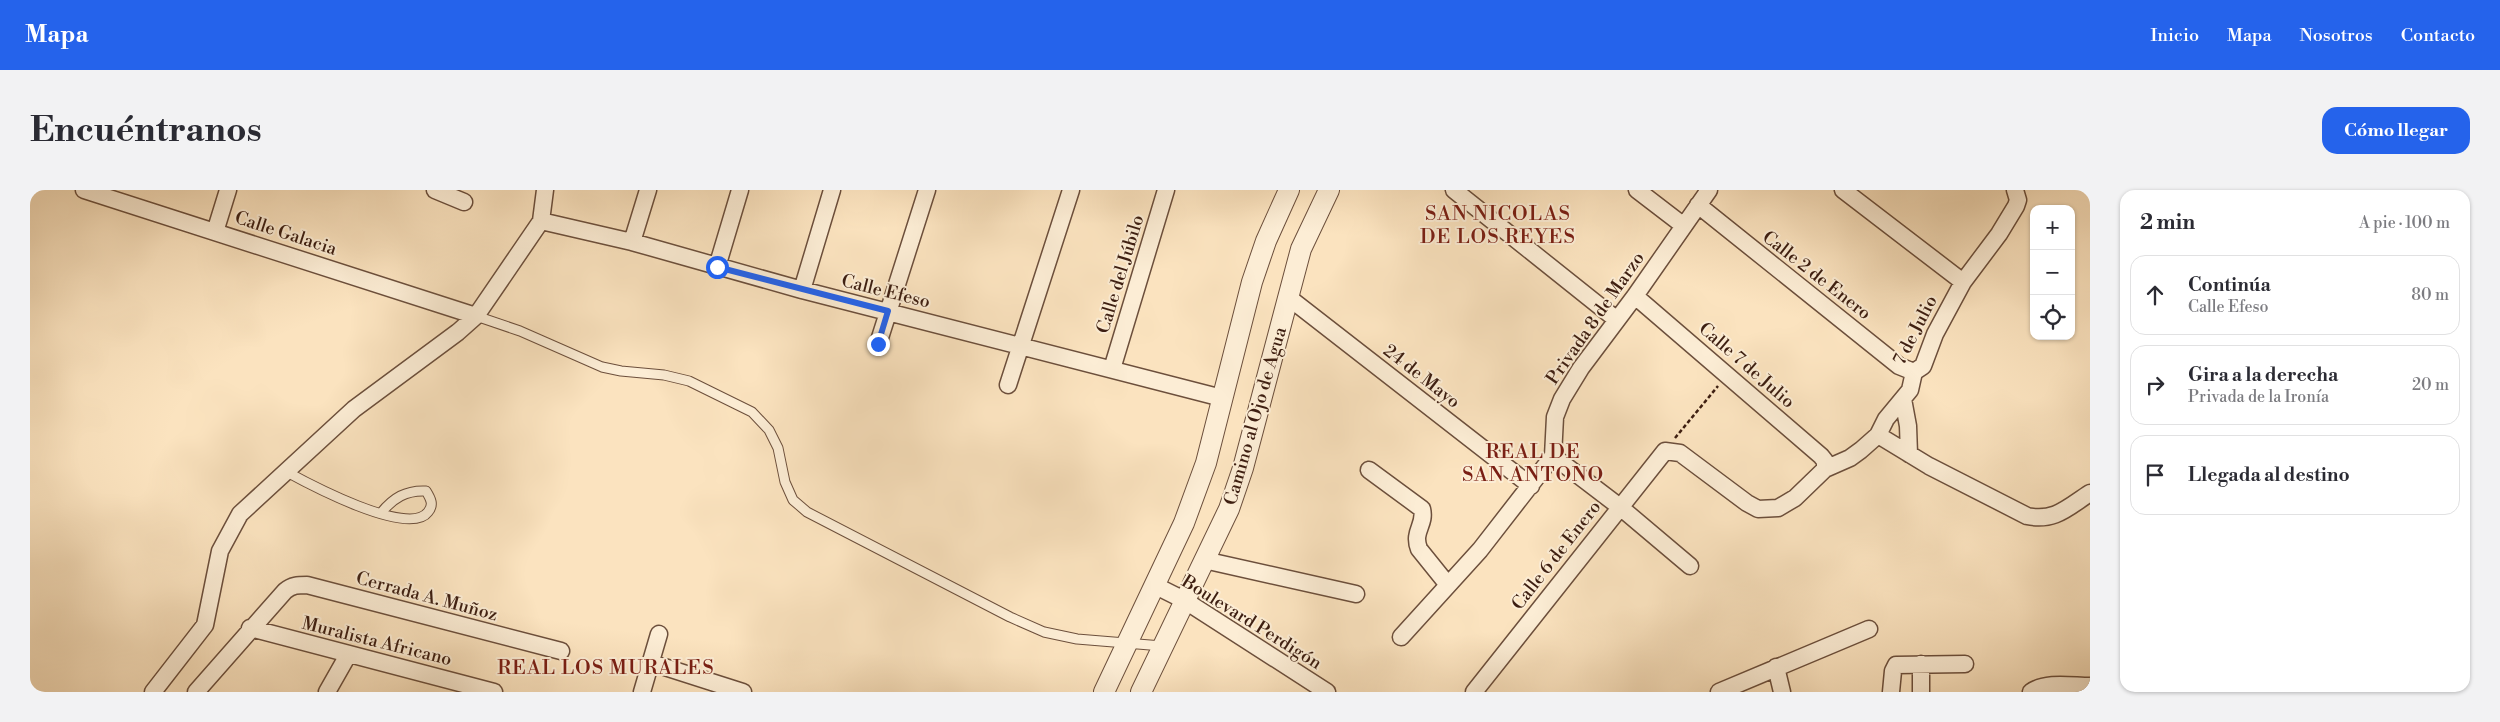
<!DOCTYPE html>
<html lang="es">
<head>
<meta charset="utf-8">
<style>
  :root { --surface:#fff; --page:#f2f2f3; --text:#2b2b33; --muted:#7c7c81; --line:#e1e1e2; --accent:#2563eb }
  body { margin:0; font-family:"Libre Bodoni",serif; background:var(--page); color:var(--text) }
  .controls { position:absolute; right:15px; top:15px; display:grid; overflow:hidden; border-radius:10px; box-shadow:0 1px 4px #0004 }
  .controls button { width:45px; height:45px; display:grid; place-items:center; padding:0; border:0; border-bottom:1px solid var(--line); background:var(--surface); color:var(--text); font:25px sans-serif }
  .stop { position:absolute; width:15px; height:15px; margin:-11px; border:4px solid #2563eb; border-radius:50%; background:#fff }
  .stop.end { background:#2563eb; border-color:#fff; box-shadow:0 1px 5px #0008 }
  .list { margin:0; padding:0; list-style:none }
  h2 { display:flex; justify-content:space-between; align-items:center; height:65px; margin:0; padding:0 20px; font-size:21px }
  h2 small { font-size:16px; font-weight:400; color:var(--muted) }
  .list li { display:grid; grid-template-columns:32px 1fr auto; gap:15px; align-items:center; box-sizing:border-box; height:80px; margin:0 10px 10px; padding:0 10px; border:1px solid var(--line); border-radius:15px }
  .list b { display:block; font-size:19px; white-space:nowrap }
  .list p { margin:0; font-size:16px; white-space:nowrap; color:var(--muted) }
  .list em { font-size:16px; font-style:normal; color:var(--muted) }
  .icon { flex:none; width:28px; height:28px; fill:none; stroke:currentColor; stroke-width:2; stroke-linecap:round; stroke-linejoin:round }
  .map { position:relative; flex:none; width:2060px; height:502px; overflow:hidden; border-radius:15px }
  header { display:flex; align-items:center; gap:30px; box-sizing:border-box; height:70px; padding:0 25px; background:var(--accent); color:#fff }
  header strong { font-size:24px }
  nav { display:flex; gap:28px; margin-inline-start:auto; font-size:18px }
  .intro { display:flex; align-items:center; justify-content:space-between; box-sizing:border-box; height:120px; padding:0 30px }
  h1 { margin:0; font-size:35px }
  .button { padding:12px 22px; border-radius:15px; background:var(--accent); color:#fff; font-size:18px; font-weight:700 }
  main { display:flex; gap:30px; padding:0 30px }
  aside { flex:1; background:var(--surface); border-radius:15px; box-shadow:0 1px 4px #0004 }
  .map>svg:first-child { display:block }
</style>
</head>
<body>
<header>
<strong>Mapa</strong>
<nav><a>Inicio</a><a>Mapa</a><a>Nosotros</a><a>Contacto</a></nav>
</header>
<div class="intro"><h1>Encuéntranos</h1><a class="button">Cómo llegar</a></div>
<main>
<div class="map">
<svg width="2060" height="502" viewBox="0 0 2060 502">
  <rect width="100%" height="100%" fill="#fbe3bf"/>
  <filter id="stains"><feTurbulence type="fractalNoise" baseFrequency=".004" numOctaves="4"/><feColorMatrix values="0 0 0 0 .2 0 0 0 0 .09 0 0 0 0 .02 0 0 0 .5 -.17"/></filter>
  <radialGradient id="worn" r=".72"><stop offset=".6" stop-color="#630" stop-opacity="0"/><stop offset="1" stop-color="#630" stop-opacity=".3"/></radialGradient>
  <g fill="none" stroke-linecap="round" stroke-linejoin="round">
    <!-- service casing -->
    <g stroke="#6c4f3c" stroke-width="11">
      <path id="service" d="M446,126L490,141L572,177L591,181L634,185L659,191L722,222L739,240L748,258L755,292L763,310L777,322L980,427L1014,442L1047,449L1132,456
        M255,281C277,293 379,348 398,322C404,315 401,309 396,301C376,300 363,308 351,323"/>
    </g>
    <!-- minor casing -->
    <g stroke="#6c4f3c" stroke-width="19">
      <path id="minor" d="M54,0L446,126
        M405,0L434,12
        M1424,0L1587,130
        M1607,0L1654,36
        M1813,0L1933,92
        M1668,15L1869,176L1884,182
        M511,31L602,52L772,100L1192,208
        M185,42L198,0
        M602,52L618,0
        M687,77L710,0
        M772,100L802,0
        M1605,106L1791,266L1795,271V279
        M1258,107L1501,296
        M848,154L897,0
        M1082,179L1136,0
        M1884,182L1893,176L1905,144L1933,92L1969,44L1986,16L1988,10L1985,0
        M978,195L1041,0
        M1873,209L1878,236L1879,264
        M1848,245L1899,276L1997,326C2025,332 2038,317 2060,303
        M1523,266L1590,317L1660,376
        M1339,280L1392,319C1396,335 1382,341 1389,359L1418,395
        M1174,370L1326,404
        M1126,396L1154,410L1297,502
        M220,438L464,502
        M1371,447L1450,360L1523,266L1525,227L1532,209L1551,178L1605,106L1679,0
        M622,473L713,502
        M1746,477L1752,502
        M123,502L175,435L190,361L210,324L324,219L428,142L446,126L511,31L515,0
        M166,502L255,401C262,395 268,395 277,395L531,461
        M297,502L318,465
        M612,502L629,444
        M1444,502L1635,261L1650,263L1717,313L1728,319L1748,318L1765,308L1795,279L1820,268L1831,260L1848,245L1856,229L1880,200L1884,182
        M1689,502L1839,439
        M1861,502L1863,481L1866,475L1935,474
        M1891,502V474
        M2001,502C2016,491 2042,496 2060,496"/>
    </g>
    <!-- tertiary casing -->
    <g stroke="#6c4f3c" stroke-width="22">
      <path id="tertiary" d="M1074,502L1154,333L1176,273L1222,92L1236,51L1259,0
        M1111,502L1199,319L1213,278L1271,59L1299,0"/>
    </g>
    <!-- path -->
    <path stroke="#3d1e11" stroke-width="2.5" stroke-dasharray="4 2.5" stroke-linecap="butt" d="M1645,248L1688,196"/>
    <!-- service -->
    <use href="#service" stroke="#fcedd5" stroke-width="9"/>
    <!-- minor -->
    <use href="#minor" stroke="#fcedd5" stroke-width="16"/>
    <!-- tertiary -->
    <use href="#tertiary" stroke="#fcedd5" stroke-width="20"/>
  </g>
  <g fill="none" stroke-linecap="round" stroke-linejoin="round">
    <!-- route -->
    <path stroke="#2563eb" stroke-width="6" d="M687,77L858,121L848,154"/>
  </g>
  <g text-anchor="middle" stroke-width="4" stroke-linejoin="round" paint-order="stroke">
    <!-- street labels -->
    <g font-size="18" fill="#3d1e11" stroke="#fcedd5">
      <text transform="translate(256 43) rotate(18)" y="6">Calle Galacia</text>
      <text transform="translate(1090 84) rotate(-73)" y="6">Calle del Júbilo</text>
      <text transform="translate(1787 85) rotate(38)" y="6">Calle 2 de Enero</text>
      <text transform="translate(856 101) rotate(14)" y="6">Calle Efeso</text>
      <text transform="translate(1565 128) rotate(-55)" y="6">Privada 8 de Marzo</text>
      <text transform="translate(1885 140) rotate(-63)" y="6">7 de Julio</text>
      <text transform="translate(1717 175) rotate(41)" y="6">Calle 7 de Julio</text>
      <text transform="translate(1392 186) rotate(38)" y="6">24 de Mayo</text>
      <text transform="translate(1225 226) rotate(-74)" y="6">Camino al Ojo de Agua</text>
      <text transform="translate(1526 365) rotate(-52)" y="6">Calle 6 de Enero</text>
      <text transform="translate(397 406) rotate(15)" y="6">Cerrada A. Muñoz</text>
      <text transform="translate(1222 432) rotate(32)" y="6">Boulevard Perdigón</text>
      <text transform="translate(347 451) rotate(14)" y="6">Muralista Africano</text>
    </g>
    <!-- quarter labels -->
    <g font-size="20" letter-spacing="1" fill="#7a1f14" stroke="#fcedd5">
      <text x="1468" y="30">SAN NICOLAS<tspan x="1468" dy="23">DE LOS REYES</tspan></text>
      <text x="1503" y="268">REAL DE<tspan x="1503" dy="23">SAN ANTONO</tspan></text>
      <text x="576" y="484">REAL LOS MURALES</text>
    </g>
  </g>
  <rect width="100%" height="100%" filter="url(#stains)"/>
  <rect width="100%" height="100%" fill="url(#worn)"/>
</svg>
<div class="controls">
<button>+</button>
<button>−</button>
<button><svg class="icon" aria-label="locate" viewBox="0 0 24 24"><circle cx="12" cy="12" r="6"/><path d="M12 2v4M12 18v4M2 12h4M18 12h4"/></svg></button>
</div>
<div class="stop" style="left:687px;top:77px"></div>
<div class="stop end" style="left:848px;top:154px"></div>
</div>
<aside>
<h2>2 min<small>A pie · 100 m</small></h2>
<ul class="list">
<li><svg class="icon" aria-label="ahead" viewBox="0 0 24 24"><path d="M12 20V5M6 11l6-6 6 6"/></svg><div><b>Continúa</b><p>Calle Efeso</p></div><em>80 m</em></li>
<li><svg class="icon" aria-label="right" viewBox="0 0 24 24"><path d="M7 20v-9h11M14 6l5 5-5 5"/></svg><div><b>Gira a la derecha</b><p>Privada de la Ironía</p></div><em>20 m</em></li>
<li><svg class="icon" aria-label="arrive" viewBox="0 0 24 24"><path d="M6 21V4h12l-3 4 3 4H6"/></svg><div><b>Llegada al destino</b></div></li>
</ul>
</aside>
</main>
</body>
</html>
